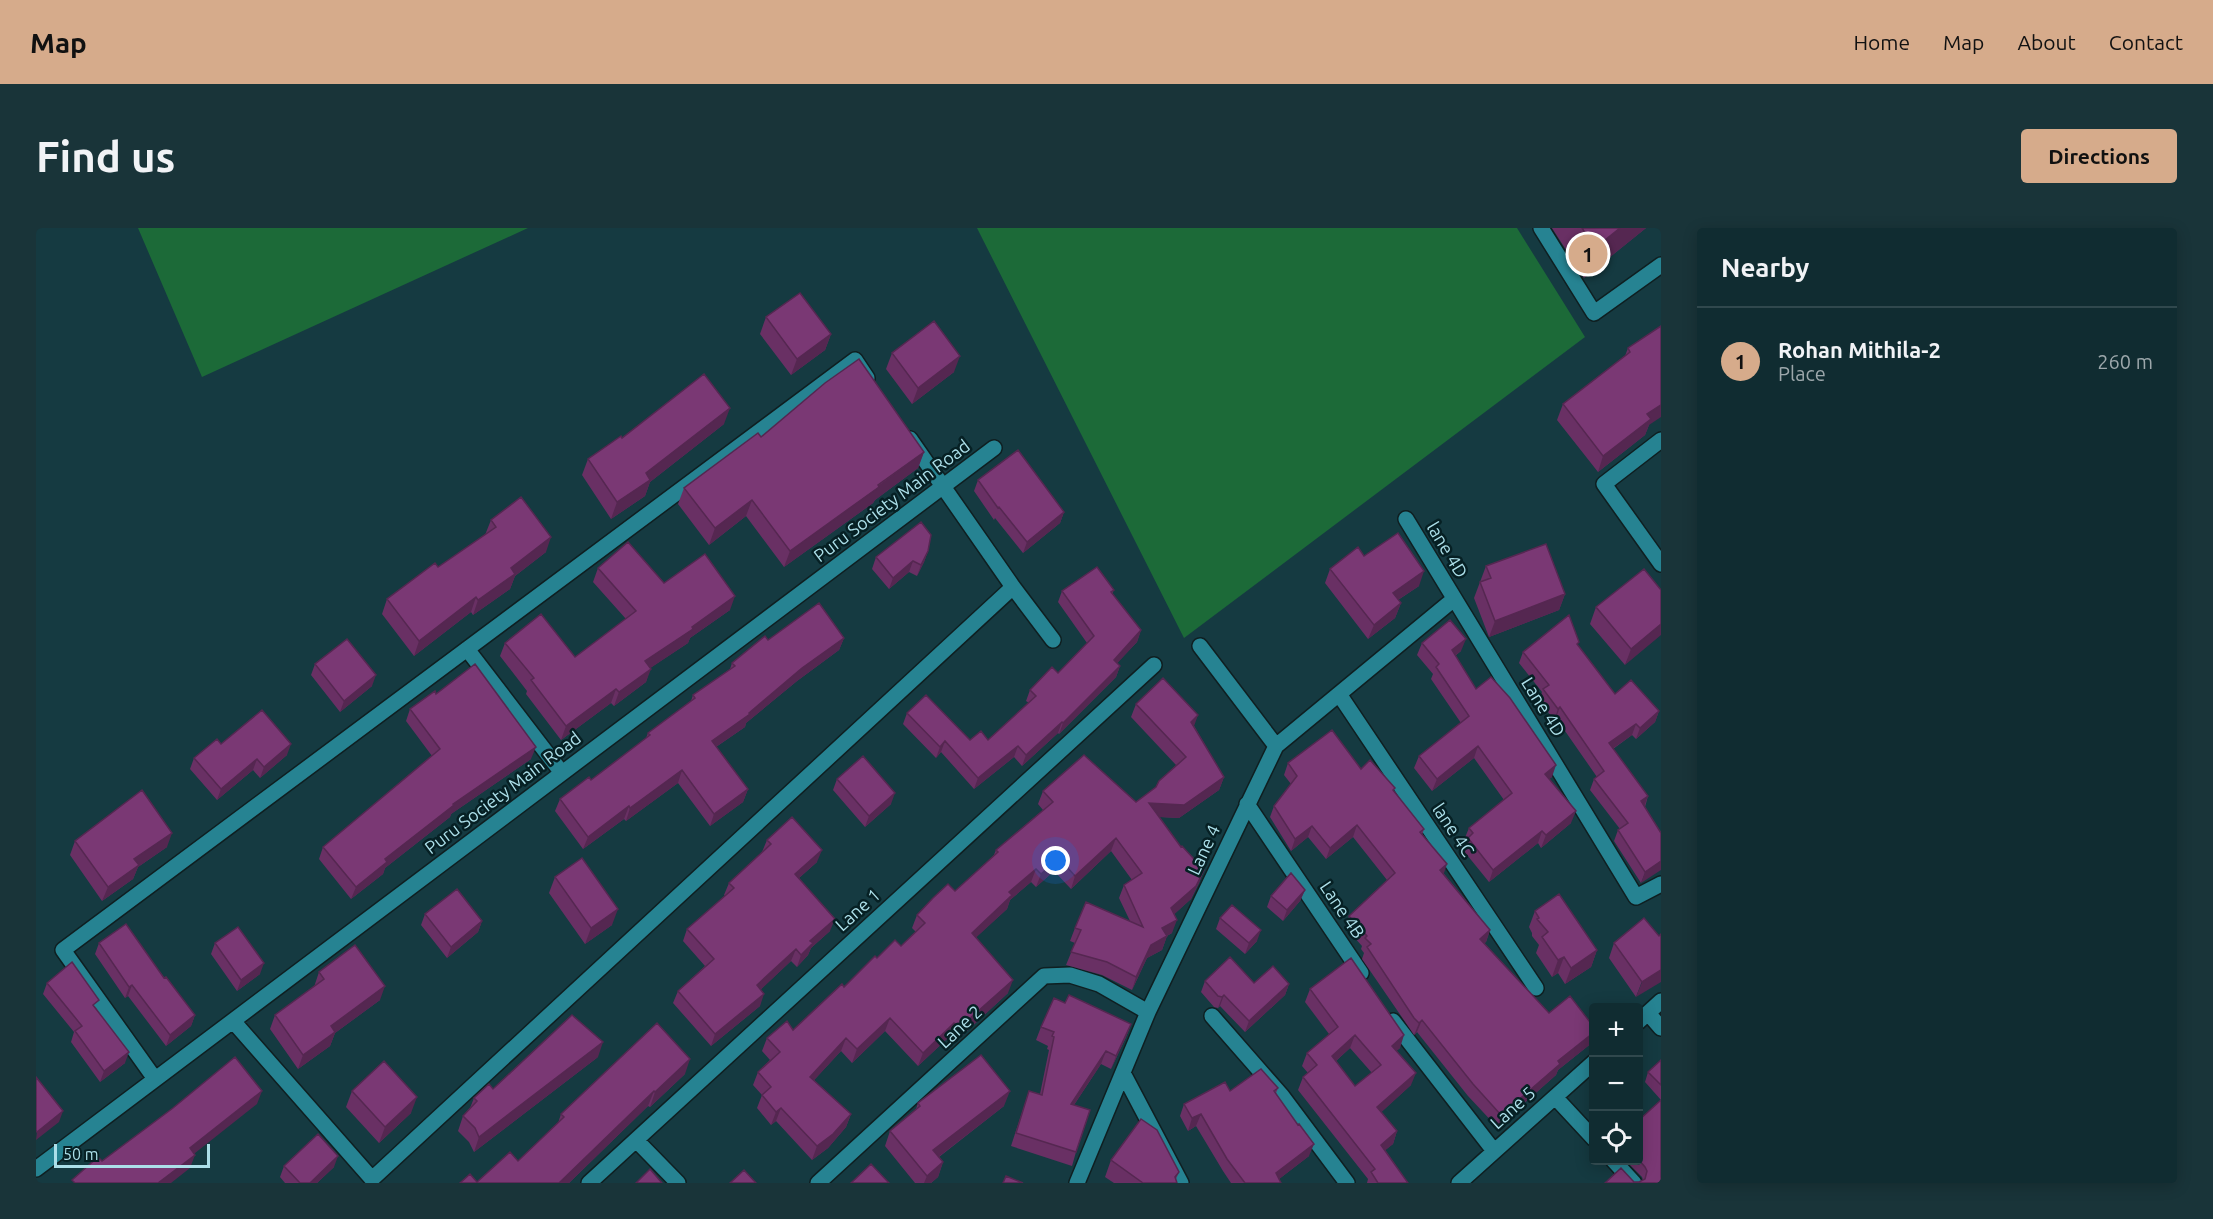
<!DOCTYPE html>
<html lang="en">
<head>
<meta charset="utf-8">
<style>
  :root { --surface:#102c31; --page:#193439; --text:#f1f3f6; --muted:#9ca7ab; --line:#30484d; --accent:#d6ab8b }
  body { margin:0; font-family:Ubuntu,sans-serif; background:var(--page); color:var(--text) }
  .controls { position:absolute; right:18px; bottom:18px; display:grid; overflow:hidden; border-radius:6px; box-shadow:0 3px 15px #0003 }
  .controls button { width:54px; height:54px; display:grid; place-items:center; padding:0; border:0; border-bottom:2px solid var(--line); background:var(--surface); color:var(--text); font:30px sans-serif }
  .scale { position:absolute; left:18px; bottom:15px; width:156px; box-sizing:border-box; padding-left:6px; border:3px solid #acdfe9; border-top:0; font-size:16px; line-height:21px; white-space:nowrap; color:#acdfe9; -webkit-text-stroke:4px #062024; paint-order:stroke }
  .you { position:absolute; left:1020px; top:633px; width:21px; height:21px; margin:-15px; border:4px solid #fff; border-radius:50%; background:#1a73e8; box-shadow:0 0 0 9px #1a73e833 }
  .badge { display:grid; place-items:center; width:39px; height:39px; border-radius:50%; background:var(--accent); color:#111; font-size:20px; font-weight:700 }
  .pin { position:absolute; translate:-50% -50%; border:3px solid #fff; box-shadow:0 2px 6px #0006 }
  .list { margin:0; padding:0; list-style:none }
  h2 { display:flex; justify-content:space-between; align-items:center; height:78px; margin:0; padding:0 24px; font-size:26px }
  h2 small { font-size:20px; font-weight:400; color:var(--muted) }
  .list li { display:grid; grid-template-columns:39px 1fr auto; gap:18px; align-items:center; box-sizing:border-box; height:108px; padding:0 24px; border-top:2px solid var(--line) }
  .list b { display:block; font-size:22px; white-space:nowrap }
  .list p { margin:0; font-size:20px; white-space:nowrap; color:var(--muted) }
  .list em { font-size:20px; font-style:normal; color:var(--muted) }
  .icon { flex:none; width:33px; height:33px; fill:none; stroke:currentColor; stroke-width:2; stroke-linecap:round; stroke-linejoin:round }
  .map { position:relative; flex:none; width:1625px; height:955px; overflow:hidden; border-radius:6px }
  header { display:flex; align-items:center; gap:36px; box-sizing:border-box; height:84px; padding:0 30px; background:var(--accent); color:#111 }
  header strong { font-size:28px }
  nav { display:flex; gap:33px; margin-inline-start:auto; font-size:21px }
  .intro { display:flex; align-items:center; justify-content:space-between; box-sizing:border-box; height:144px; padding:0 36px }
  h1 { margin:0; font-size:42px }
  .button { padding:15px 27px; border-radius:6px; background:var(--accent); color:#111; font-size:21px; font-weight:700 }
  main { display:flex; gap:36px; padding:0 36px }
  aside { flex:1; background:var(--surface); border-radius:6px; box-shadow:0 3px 15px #0003 }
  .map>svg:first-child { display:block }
</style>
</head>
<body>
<header>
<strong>Map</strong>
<nav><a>Home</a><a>Map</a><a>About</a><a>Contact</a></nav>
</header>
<div class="intro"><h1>Find us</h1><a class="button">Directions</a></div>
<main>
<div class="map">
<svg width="1625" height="955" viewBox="0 0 1625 955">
  <rect width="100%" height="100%" fill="#153a41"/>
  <!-- green -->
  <path fill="#1c6a38" d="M102,0H492L166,149Z
    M941,0H1481L1549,109L1148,410Z"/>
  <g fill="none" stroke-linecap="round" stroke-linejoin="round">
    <!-- minor casing -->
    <g stroke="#0f1f21" stroke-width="18">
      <path id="minor" d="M1505,0L1558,85L1625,37
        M874,211L977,359L1017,412
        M1625,212L1568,256L1625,336
        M1370,291L1600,669L1625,656
        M1164,418L1240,518
        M431,421L526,545
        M1303,466L1500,760
        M1211,576L1325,745
        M1612,785L1625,800
        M1176,788L1246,868L1311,955
        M197,793L336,951L977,359
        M1357,793L1458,923
        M1602,794L1625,773
        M1087,845L1145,955
        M119,851L27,722L819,132L831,150
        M1519,869L1558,911
        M600,912L642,955
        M1577,932L1598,955
        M0,941L958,220
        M553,955L1118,437
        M782,955L1008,748L1034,747L1063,756L1112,784
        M1041,955L1112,784L1240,518L1418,371
        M1423,955L1558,834"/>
    </g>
    <!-- minor -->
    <use href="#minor" stroke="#268392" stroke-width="15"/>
  </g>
  <!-- wall -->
  <path fill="#693064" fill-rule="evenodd" d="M1516,0H1610L1548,50Z
    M730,89L795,106L789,122L755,147L724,106Z
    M1625,98L1613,197L1609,207L1562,244L1521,192L1527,176L1589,128L1592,120Z
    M856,125L918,144L876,176L850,141Z
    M688,196L614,254L609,268L575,291L546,247L552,231L586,210Z
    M725,209L888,224L882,240L839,272L837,275L748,339L710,288L673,317L642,276L648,260Z
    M942,252L1028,284L1024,295L987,325L959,290L958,292L938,263Z
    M455,292L510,324L479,348L474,361L437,387L435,384L378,428L346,386L351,371L402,339L449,307Z
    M892,323L888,334L881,348L873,344L853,361L836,341L840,329Z
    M1328,328L1383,358L1362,372L1365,375L1359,390L1332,411L1289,355L1294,341Z
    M1450,338L1529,366L1523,382L1453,409L1438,370Z
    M562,340L628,355L694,382L654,410L652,415L614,440L610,454L578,478L575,475L525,512L490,466L491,463L464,428L469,415L539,429L590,391L557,354Z
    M1078,362L1076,366L1105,402L1101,414L1081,435L1084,438L1080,449L1023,506L1022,505L986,538L978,529L938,561L905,524L900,530L867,496L871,485L934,512H952L993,475L990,473L994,462L1022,445L1051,415L1022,374L1026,363Z
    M1625,362L1589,437L1554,396L1560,379Z
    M808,410L803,422L761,453L710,495L709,499L680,519L712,561L707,574L674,598L642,555L590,593L588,591L547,621L519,583L524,571L555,552L610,510L612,505L655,473L657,467L694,441L696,435L732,412Z
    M1386,415L1425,423L1419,428L1440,461L1516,549L1513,551L1535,595L1505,620L1502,615L1453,654L1427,622L1430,614L1428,612L1433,600L1468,572L1438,530L1396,563L1378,540L1383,528L1425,495L1395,451L1397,446L1381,427Z
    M1542,418L1579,466L1623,483L1619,494L1600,511L1596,507L1577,521L1612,568L1609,579L1625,605L1605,655L1578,613L1582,602L1584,601L1554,562L1558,551L1561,549L1520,490L1518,492L1503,472L1506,464L1483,435L1487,424Z
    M279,436L336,458L304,484L275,447Z
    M400,466L495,531L415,586L414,589L349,640L347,646L315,671L283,631L287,619L396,528L370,493L374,481Z
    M1100,476L1158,498L1188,549L1183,562L1143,590L1123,589L1145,619L1168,642L1163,655L1155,671L1138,686L1136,705L1131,708L1126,722L1111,730L1096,762L1066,747L1030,737L1039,715L1034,713L1039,700L1094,693L1083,670L1088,657L1096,652L1075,623L1035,661L1018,643L1000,659L995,654L974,672L971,681L940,709L972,765L919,814L914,808L882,838L849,803L816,835L805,823L778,852L815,886L810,899L792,920L776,932L740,893L735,897L721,880L726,867L717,857L722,844L734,832L726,823L731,810L757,802L841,730L865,718L880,704L876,700L881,687L919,663L957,629L960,622L1007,582L1002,576L1007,563L1100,574L1120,559L1140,537L1095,489Z
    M185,516L251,527L224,550L217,542L181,572L154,541L158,530Z
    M1252,535L1325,541L1358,563L1388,601L1386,607L1408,646L1454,702L1450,714L1448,715L1513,785L1557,814L1522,842L1520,847L1461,899L1432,868L1381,804L1378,807L1374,801L1326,731L1328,725L1325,721L1326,718L1309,699L1313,688L1351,652L1317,609L1290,631L1272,609L1255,623L1234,589L1238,578L1255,556L1248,547Z
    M801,551L855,576L829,599L797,562Z
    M731,612L781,634L763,650L794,703L775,720L772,727L761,739L755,733L725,761L724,778L675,818L637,775L642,763L669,738L647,713L651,701L689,668L688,667L693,655L726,624Z
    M39,613L131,619L102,639L97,651L66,673L34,627Z
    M519,649L576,697L549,716L513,665Z
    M1269,662L1264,673L1247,693L1231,679L1235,668Z
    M1499,683L1561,722L1555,739L1529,756L1522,745L1516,749L1500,725L1503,717L1496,708V705L1493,699Z
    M389,686L446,693L442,704L411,730L385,697Z
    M1184,690L1221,713L1209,726L1180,701Z
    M1623,708L1600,769L1573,730L1578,715Z
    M63,715L128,750L159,787L155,798L130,818L92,768L89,770L59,726Z
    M179,715L224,746L201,763L175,726Z
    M283,744L344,772L299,805L294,818L262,841L234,801L239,787L278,759Z
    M1169,753L1218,755L1253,756L1249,767L1209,804L1184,778L1182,780L1178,779L1165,764Z
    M11,755L60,780L89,835L64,854L35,814L38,804L7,766Z
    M1274,761L1364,820L1360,823L1375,857L1345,884L1361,903L1357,916L1349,922L1372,955H1331L1332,951L1262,862L1267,849L1272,845L1266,838L1271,825L1293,806L1269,774ZM1314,820L1336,845L1319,858L1300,833Z
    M1029,775L1095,796L1090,809L1075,841L1065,836L1038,877L1040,924L1036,938L975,918L993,863L1004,866L1013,822L1011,821L1012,818L1000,812L1005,799Z
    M562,829L438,924L433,914L422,903L427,888L434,880L438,870L457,861Z
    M1625,832V872L1609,854L1612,844Z
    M649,846L614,879L612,878L533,955H424L441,954L482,933L522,895L525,886Z
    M1242,860L1240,865L1273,928L1243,951L1245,955H1195L1187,943L1160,898L1152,903L1144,888L1148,876L1194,863Z
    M316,863L375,885L343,915L310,879Z
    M1625,872V955H1569L1585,940L1598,954H1603L1607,952L1606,949L1590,933H1602V893Z
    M882,875L968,878L903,929L907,934L902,949L895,955H879L849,918L854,903L880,881Z
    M1075,932L1143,944L1140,951L1141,955H1078L1069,949Z
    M248,938L298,939L281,955H249L244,949Z"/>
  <!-- shaded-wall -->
  <path fill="#552751" d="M1584,0H1610L1548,50L1559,20Z
    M795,106L789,122L755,147L761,131Z
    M924,128L918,144L876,176L882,160Z
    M1625,177V189L1613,197L1609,207L1562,244L1567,228L1611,186Z
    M694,180L688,196L614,254L609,268L575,291L581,274L610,245Z
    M888,224L882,240L839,272L837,275L748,339L754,323Z
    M716,272L710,288L673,317L679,300Z
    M1028,284L1024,295L987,325L991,314Z
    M515,309L510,324L479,348L474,361L437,387L442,372L475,340Z
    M892,323L888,334L881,348L885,337Z
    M877,333L873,344L853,361L857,350Z
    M1388,343L1383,358L1351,379L1357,365Z
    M1529,366L1523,382L1453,409L1459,393Z
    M699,368L694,382L654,410L652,415L604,447L609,433Z
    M440,369L435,384L378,428L383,413Z
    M1365,375L1359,390L1332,411L1338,397Z
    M1625,396V407L1589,437L1595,421Z
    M1105,402L1101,414L1074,443L1078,432Z
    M808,410L803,422L761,453L710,495L709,499L671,525L676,513L713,485L766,440Z
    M1430,411L1425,423L1411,434L1416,422Z
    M1084,438L1080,449L1023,506L1027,495Z
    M615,441L610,454L578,478L583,464Z
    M340,447L336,458L304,484L308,473Z
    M580,461L575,475L525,512L530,498Z
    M1524,479L1520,490L1518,492L1522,481Z
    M1623,483L1619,494L1600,511L1604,500Z
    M1162,487L1157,501L1155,494Z
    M1026,494L1022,505L986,538L990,527Z
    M1600,496L1596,507L1569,526L1573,515Z
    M909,513L905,524L900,530L904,519Z
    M255,516L251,527L224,550L228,539Z
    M982,518L978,529L938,561L942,550Z
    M1442,518L1438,530L1396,563L1401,551Z
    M500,519L495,531L415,586L414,589L349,640L347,646L315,671L320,659L349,631L417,576Z
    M221,531L217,542L181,572L185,561Z
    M1520,537L1516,549L1505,558L1509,546Z
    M646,542L642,555L590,593L594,580Z
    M1188,549L1183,562L1143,590L1108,588L1113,575Z
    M712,561L707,574L674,598L678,586Z
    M859,565L855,576L829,599L833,588Z
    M1612,568L1608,579L1605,573Z
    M593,578L588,591L547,621L552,609Z
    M1540,583L1535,595L1505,620L1510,607Z
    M1321,597L1317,609L1290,631L1294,620Z
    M1276,598L1272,609L1255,623L1259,611Z
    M1506,603L1502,615L1453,654L1457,642Z
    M136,605L131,619L102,639L97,651L66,673L72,659L98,631Z
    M1080,610L1075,623L1035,661L1039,648Z
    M786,622L781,634L754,658L759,646Z
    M1023,630L1018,643L1000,659L1005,646Z
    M1625,633V642L1605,655L1609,644Z
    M1411,636L1407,648L1404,642Z
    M1000,641L995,654L974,672L971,681L931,718L936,705L973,664Z
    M1168,642L1163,655L1155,671L1131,693L1135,680Z
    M1269,662L1264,673L1247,693L1251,682Z
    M582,681L576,697L549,716L555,700Z
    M799,691L794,703L775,720L772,727L761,739L765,727L774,713Z
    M1141,692L1136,705L1121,713L1126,700Z
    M446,693L442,704L411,730L415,719Z
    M1225,702L1221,713L1209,726L1213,715Z
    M1454,702L1450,714L1439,722L1444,711Z
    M1131,708L1126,722L1111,730L1096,762L1100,749L1115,717Z
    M760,721L755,733L717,769L721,757Z
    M1561,722L1555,739L1529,756L1535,740Z
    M1528,729L1522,745L1516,749L1522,732Z
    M228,735L224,746L201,763L205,752Z
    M1625,742V754L1600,769L1606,754Z
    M977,752L972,765L919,814L923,800Z
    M1253,756L1249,767L1209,804L1213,793Z
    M96,757L92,768L89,770L93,759Z
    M349,758L344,772L299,805L294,818L262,841L267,827L295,798Z
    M728,766L724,778L675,818L679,806Z
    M1188,767L1184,778L1182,780L1186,769Z
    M159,787L155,798L130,818L134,807Z
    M854,790L849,803L816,835L821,821Z
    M1386,792L1381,804L1378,807L1383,795Z
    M918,795L914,808L882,838L887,825Z
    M1095,796L1090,809L1075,841L1080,828Z
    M1557,805V814L1522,842L1520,847L1461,899L1465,887L1522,833Z
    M1319,807L1314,820L1291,841L1296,828Z
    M1368,807L1364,820L1352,831L1356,818Z
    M810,810L805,823L769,862L774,849Z
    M567,814L562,829L438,924L443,909Z
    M1070,823L1065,836L1030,889L1035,876Z
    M93,824L89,835L64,854L68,843Z
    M654,831L649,846L614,879L619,864Z
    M1380,845L1375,857L1337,892L1341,879Z
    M226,863L221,876L149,933L154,920Z
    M618,863L612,878L533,955H523Z
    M974,863L968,878L892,937L897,922Z
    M381,869L375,885L343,915L349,899Z
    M745,880L740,893L735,897L740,884Z
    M27,883L23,894L0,912L1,904Z
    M815,886L810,899L792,920L776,932L781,918Z
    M1165,886L1160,898L1152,903L1156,890Z
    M1361,903L1357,916L1341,929L1345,917Z
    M1278,916L1273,928L1238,955L1240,945Z
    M159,927L154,940L135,955H122Z
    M302,928L298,939L281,955H274Z
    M907,934L902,949L895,955H888L891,948Z"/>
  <!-- building -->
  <path fill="#7a3874" stroke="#552751" stroke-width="1.5" fill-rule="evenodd" d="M1546,0H1584L1559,20Z
    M764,65L795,106L761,131L730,89Z
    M898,93L924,128L882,160L856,125Z
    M1625,98V177L1611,186L1615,191L1567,228L1527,176L1594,124L1592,120Z
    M823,131L888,224L842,257L843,259L754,323L716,272L679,300L648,260L722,205L725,209L789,155Z
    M668,146L694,180L610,245L614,252L581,274L552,231L585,208L586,210Z
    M982,222L1028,284L991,314L963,279L962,280L942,252Z
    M485,269L515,309L475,340L479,346L442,372L440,369L383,413L351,371L399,335L402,339L460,299L455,292Z
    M885,294L895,307L892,323L885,337L877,333L857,350L840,329Z
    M1362,305L1388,343L1357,365L1365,375L1338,397L1294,341L1322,319L1328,328Z
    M592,314L628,355L669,326L699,368L656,399L657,401L609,433L615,441L583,464L580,461L530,498L495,452L498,450L469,415L505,386L539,429L600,383L562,340Z
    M1510,316L1529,366L1459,393L1444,354L1455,350L1450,338Z
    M1061,339L1078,362L1075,364L1105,402L1078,432L1084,438L1027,495L1026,494L990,527L982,518L942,550L909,513L904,519L871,485L890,467L934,512L945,503L952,512L1000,468L994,462L1016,439L1022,445L1058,408L1026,363Z
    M1608,341L1625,362V396L1595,421L1560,379Z
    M783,375L808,410L766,440L713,485L714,486L676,513L712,561L678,586L646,542L594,580L593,578L552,609L524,571L553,549L555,552L614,507L612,505L659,470L657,467L699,438L696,435L729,408L732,412Z
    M1533,387L1543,414L1541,416L1579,466L1595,452L1623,483L1604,500L1600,496L1573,515L1612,568L1605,573L1625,605V633L1609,644L1582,602L1592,595L1558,551L1568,543L1524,479L1522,481L1507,461L1513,457L1487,424Z
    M1414,392L1430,411L1416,422L1440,461L1455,449L1474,470L1520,537L1509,546L1540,583L1510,607L1506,603L1457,642L1432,610L1437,605L1433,600L1476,565L1442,518L1401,551L1383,528L1433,488L1400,439L1403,436L1386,415Z
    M311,411L340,447L308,473L279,436Z
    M439,436L500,519L417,576L418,577L349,631L351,634L320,659L287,619L404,521L374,481L399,463L400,466Z
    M1127,450L1162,487L1155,494L1188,549L1148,577L1113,575L1145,619L1146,618L1168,642L1160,658L1135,680L1141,692L1126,700L1131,708L1115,717L1100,749L1071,734L1035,724L1045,702L1039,700L1050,674L1107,699L1088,657L1106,645L1080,610L1039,648L1023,630L1005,646L1000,641L973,664L976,667L936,705L977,752L923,800L918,795L887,825L854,790L821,821L810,810L774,849L815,886L797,906L781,918L745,880L740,884L726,867L735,859L722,844L744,824L731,810L751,793L757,802L806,756L808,759L839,728L841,730L859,712L865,718L889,695L881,687L897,670L912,656L919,663L962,624L960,622L1017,574L1007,563L1048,527L1100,574L1120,559L1123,553L1150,529L1100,476Z
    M226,482L255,516L228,539L221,531L185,561L158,530L181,511L185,516Z
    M1296,502L1325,541L1334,532L1359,560L1357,562L1388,601L1384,604L1411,636L1404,642L1454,702L1444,711L1513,785L1534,768L1557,798V805L1522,833L1524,836L1465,887L1437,856L1386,792L1383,795L1378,790L1331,719L1335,716L1329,710L1331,708L1313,688L1359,645L1321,597L1294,620L1276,598L1259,611L1238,578L1261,548L1252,535Z
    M827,528L859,565L833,588L801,551Z
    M106,562L136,605L98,631L103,637L72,659L39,613Z
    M756,589L786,622L759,646L799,691L774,713L777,715L765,727L760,721L721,757L728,766L679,806L642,763L678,731L651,701L698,660L693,655L735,616L731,612Z
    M546,630L582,681L555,700L519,649Z
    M1255,645L1269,662L1251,682L1235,668Z
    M421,661L446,693L415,719L389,686Z
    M1523,666L1561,722L1535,740L1528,729L1522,732L1506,709L1512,704L1501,691L1503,690L1499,683Z
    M1196,677L1225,702L1213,715L1184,690Z
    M1608,690L1623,708L1625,706V742L1606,754L1578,715Z
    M90,696L128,750L130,749L159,787L134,807L96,757L93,759L63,715Z
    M202,699L228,735L205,752L179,715Z
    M319,717L349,758L295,798L299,804L267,827L239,787L288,751L283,744Z
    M1194,729L1218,755L1237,738L1253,756L1213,793L1188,767L1186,769L1182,768L1169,753Z
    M1315,730L1368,807L1356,818L1380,845L1341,879L1361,903L1345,917L1372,955H1342L1335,944L1339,941L1267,849L1281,837L1271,825L1302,799L1274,761ZM1319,807L1345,837L1319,858L1296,828Z
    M36,734L63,772L57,777L93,824L68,843L39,803L46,798L11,755Z
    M1033,767L1095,796L1080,828L1070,823L1035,876L1054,882L1040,924L980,905L993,863L1006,867L1018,809L1016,808L1018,804L1005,799L1018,770L1029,775Z
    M536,787L567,814L443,909L439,900L427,888L441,873L438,870L453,856L457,861Z
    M621,795L654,831L619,864L618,863L523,955H424L434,946L441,954L474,924L482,933L528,889L525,886Z
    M945,827L974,863L897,922L907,934L891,948L854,903L884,878L882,875Z
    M199,829L226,863L154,920L159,927L122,955H39L36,952L62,929L66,933L137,880Z
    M1625,832V857L1612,844Z
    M348,833L381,869L349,899L316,863Z
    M1225,841L1242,860L1238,863L1262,897L1263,896L1278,916L1240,945L1245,955H1209L1191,931L1165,886L1156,890L1148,876L1189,854L1194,863Z
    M0,849L27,883L1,904L0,902Z
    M1625,872V955H1569L1585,940L1598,954H1603L1609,951L1611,943L1609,939L1602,931V893Z
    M1105,891L1121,902L1143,944L1139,949L1141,955H1107L1075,932Z
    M282,906L302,928L274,955H264L248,938Z
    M835,936L853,955H815Z
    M614,941L626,955H600Z
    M708,942L720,955H694Z
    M970,948L987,955H967Z"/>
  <g text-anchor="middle" stroke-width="5" stroke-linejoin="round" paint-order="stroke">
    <!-- street labels -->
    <g font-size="18" fill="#acdfe9" stroke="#062024">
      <text transform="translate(856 273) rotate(-37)" y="6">Puru Society Main Road</text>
      <text transform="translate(1411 322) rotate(59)" y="6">lane 4D</text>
      <text transform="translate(1507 479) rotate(58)" y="6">Lane 4D</text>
      <text transform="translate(467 565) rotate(-37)" y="6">Puru Society Main Road</text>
      <text transform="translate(1417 602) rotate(56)" y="6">lane 4C</text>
      <text transform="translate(1168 622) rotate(-65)" y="6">Lane 4</text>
      <text transform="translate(822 682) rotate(-42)" y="6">Lane 1</text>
      <text transform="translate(1306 682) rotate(56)" y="6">Lane 4B</text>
      <text transform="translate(924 799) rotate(-43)" y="6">Lane 2</text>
      <text transform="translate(1477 880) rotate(-42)" y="6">Lane 5</text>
    </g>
  </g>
</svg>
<div class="controls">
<button>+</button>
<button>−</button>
<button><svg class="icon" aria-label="locate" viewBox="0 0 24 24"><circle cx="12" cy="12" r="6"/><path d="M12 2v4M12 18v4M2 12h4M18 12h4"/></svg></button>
</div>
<div class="scale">50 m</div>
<div class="you"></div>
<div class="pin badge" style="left:1552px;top:26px">1</div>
</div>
<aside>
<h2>Nearby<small></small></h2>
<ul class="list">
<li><span class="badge">1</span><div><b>Rohan Mithila-2</b><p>Place</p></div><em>260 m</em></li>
</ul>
</aside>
</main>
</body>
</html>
